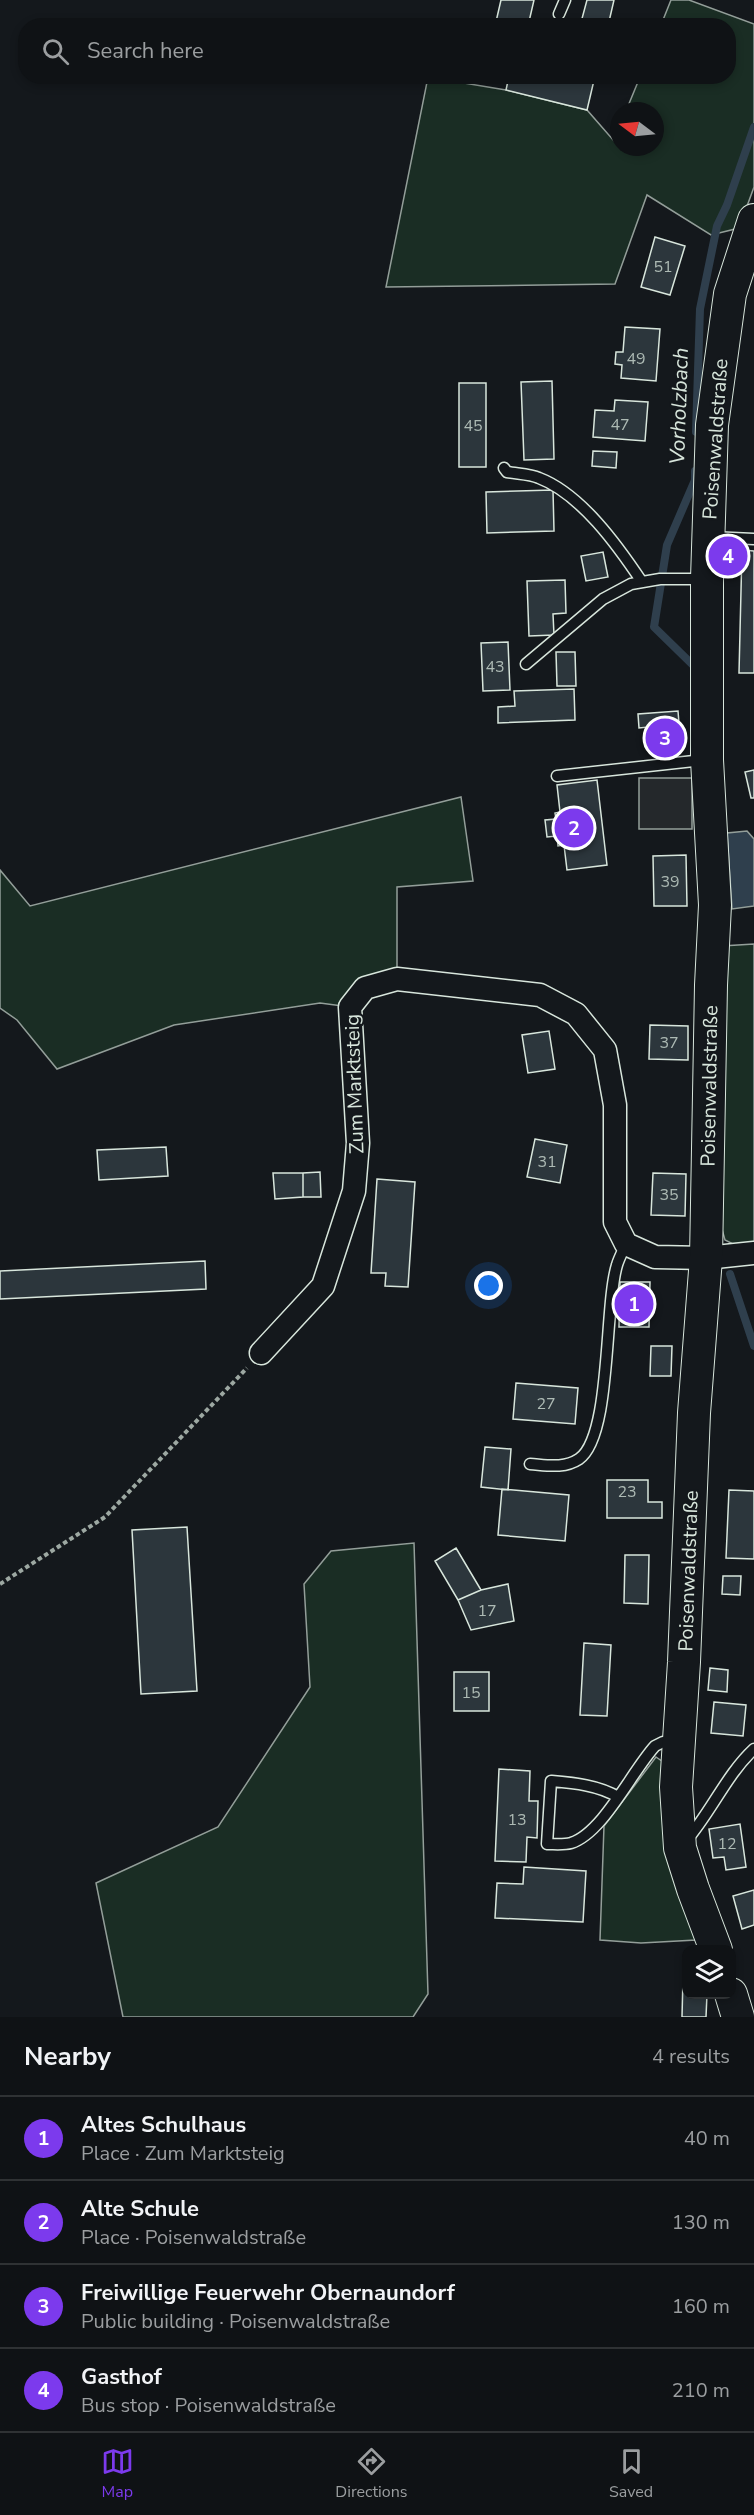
<!DOCTYPE html>
<html lang="en">
<head>
<meta charset="utf-8">
<style>
  :root { --surface:#0f1215; --page:#181b1e; --text:#f1f3f6; --muted:#9b9ea0; --line:#2f3234; --accent:#7c3aed }
  body { margin:0; font-family:"Nunito Sans",sans-serif; background:var(--page); color:var(--text) }
  .controls { position:absolute; right:18px; bottom:18px; display:grid; overflow:hidden; border-radius:12px; box-shadow:0 3px 9px #0003 }
  .controls button { width:54px; height:54px; display:grid; place-items:center; padding:0; border:0; border-bottom:2px solid var(--line); background:var(--surface); color:var(--text); font:30px sans-serif }
  .compass { position:absolute; left:610px; top:102px; width:54px; height:54px; border-radius:50%; background:var(--surface); box-shadow:0 3px 9px #0003; rotate:286deg }
  .you { position:absolute; left:489px; top:1286px; width:21px; height:21px; margin:-15px; border:4px solid #fff; border-radius:50%; background:#1a73e8; box-shadow:0 0 0 9px #1a73e833 }
  .badge { display:grid; place-items:center; width:39px; height:39px; border-radius:50%; background:var(--accent); color:#fff; font-size:20px; font-weight:700 }
  .pin { position:absolute; translate:-50% -50%; border:3px solid #fff; box-shadow:0 2px 6px #0006 }
  .list { margin:0; padding:0; list-style:none }
  h2 { display:flex; justify-content:space-between; align-items:center; height:78px; margin:0; padding:0 24px; font-size:26px }
  h2 small { font-size:20px; font-weight:400; color:var(--muted) }
  .list li { display:grid; grid-template-columns:39px 1fr auto; gap:18px; align-items:center; box-sizing:border-box; height:84px; padding:0 24px; border-top:2px solid var(--line) }
  .list b { display:block; font-size:22px; white-space:nowrap }
  .list p { margin:0; font-size:20px; white-space:nowrap; color:var(--muted) }
  .list em { font-size:20px; font-style:normal; color:var(--muted) }
  .icon { flex:none; width:33px; height:33px; fill:none; stroke:currentColor; stroke-width:2; stroke-linecap:round; stroke-linejoin:round }
  .map { position:relative; flex:none; width:754px; height:2017px; overflow:hidden }
  .search { position:absolute; background:var(--surface); box-shadow:0 3px 9px #0003; left:18px; right:18px; top:18px; height:66px; display:flex; align-items:center; gap:15px; box-sizing:border-box; padding:0 21px; border-radius:24px; color:var(--muted); font-size:22px }
  .sheet { height:414px; background:var(--surface) }
  nav { display:flex; justify-content:space-around; align-items:center; box-sizing:border-box; height:84px; border-top:2px solid var(--line); background:var(--surface); font-size:16px; color:var(--muted) }
  nav a { display:grid; justify-items:center; gap:3px }
  nav .on { color:var(--accent) }
  .map>svg:first-child { display:block }
</style>
</head>
<body>
<div class="map">
<svg width="754" height="2017" viewBox="0 0 754 2017">
  <rect width="100%" height="100%" fill="#14181c"/>
  <!-- green -->
  <path fill="#1a2d24" stroke="#939e99" stroke-width="1.5" d="M671,0H689L754,24V187L739,228L711,235L647,195L615,284L386,287L428,77L506,90L587,110L614,141L619,130V147H655V111H626L640,77L728,76V26L661,25Z
    M461,797L473,881L397,887V979L350,1007L320,1003L174,1025L57,1069L17,1020L0,1008V870L30,906Z
    M754,944V1244L737,1246L725,1240L721,1226L722,946Z
    M414,1543L428,1994L413,2017H123L96,1883L218,1827L310,1687L304,1584L331,1551Z
    M656,1757L666,1764L696,1940L641,1943L600,1940L604,1826Z"/>
  <!-- parking -->
  <path fill="#24282b" stroke="#939e99" stroke-width="1.5" d="M639,778H692V829H639Z"/>
  <!-- water -->
  <path fill="#2f3f4d" stroke="#939e99" stroke-width="1.5" d="M747,831L754,839V906L732,909L727,833Z"/>
  <g fill="none" stroke-linecap="round" stroke-linejoin="round">
    <!-- stream -->
    <path stroke="#2f3f4d" stroke-width="8" d="M696,432L700,309L717,226L727,205L754,127
      M695,471V480L667,545L654,627L698,670
      M730,1274L754,1346"/>
  </g>
  <!-- building -->
  <path fill="#2c363c" stroke="#d8e6dc" stroke-width="1.5" d="M501,0H534L528,26H495Z
    M587,0H614L608,26H580Z
    M509,76H595L587,110L506,90Z
    M655,237L685,246L670,295L641,287Z
    M625,327L660,329L656,381L621,378L622,365L615,364L616,352H623Z
    M552,381L554,459L524,460L521,382Z
    M459,383H486V467H459Z
    M615,400L648,402L645,441L593,437L595,410L614,411Z
    M593,451L617,452L616,468L592,466Z
    M553,490L554,531L487,533L486,492Z
    M742,550L754,551V673H739Z
    M603,552L608,577L586,581L581,556Z
    M565,580L566,613L553,614L554,635L529,636L527,581Z
    M508,642L510,690L483,691L481,643Z
    M556,652H575L576,686H557Z
    M574,689L575,720L498,723V707L515,706L514,691Z
    M678,711L681,748L650,750L648,727L639,728L638,714Z
    M754,770V798H751L745,772Z
    M597,780L607,865L567,870L564,845L558,846L557,836L547,837L545,820L556,819L555,813L560,812L557,785Z
    M686,855L687,906H654L653,856Z
    M650,1025L688,1026V1060L649,1059Z
    M549,1031L555,1069L528,1073L522,1035Z
    M535,1139L567,1145L560,1183L527,1177Z
    M166,1147L168,1176L99,1180L97,1150Z
    M320,1172L321,1197H303V1173Z
    M273,1173H303V1197L275,1199Z
    M653,1173L686,1174L685,1216L651,1215Z
    M377,1179L415,1182L408,1287L385,1286L386,1273H371Z
    M205,1261L206,1289L0,1299V1271Z
    M620,1282H650L649,1327H619Z
    M651,1346H672L671,1376H650Z
    M516,1383L578,1388L575,1424L513,1419Z
    M485,1447L511,1449L508,1490L481,1487Z
    M607,1480H648V1502H662V1518H607Z
    M502,1489L569,1495L565,1541L498,1535Z
    M729,1490L754,1491V1559L726,1558Z
    M187,1527L197,1691L141,1694L132,1530Z
    M456,1548L481,1590L458,1600L435,1561Z
    M625,1555H649L648,1604L624,1603Z
    M723,1576H741L740,1595L722,1594Z
    M508,1584L514,1621L471,1630L458,1600L481,1590Z
    M584,1643L611,1645L607,1716L580,1715Z
    M710,1668L728,1670L727,1692L708,1690Z
    M454,1672H489V1711H454Z
    M714,1702L746,1705L743,1736L711,1733Z
    M499,1769L530,1771L529,1801H538L537,1838L527,1837L526,1862L495,1861Z
    M740,1824L746,1867L726,1870L724,1857L713,1858L709,1829Z
    M524,1867L586,1871L583,1922L495,1918L497,1883L523,1884Z
    M754,1890V1925L742,1929L733,1896Z
    M683,1978H686V1994H707L706,2017H682Z"/>
  <g fill="none" stroke-linecap="round" stroke-linejoin="round">
    <!-- lane casing -->
    <g stroke="#d8e6dc" stroke-width="13">
      <path id="lane" d="M559,14L565,0
        M504,468L507,472C518,474 530,474 539,478C581,494 618,546 642,582
        M711,537L754,539
        M526,664L603,599L631,584L660,579H703
        M557,776L703,760
        M530,1464C546,1465 564,1469 579,1459C612,1436 604,1306 617,1265C619,1258 623,1251 626,1244
        M618,1797C598,1785 574,1783 551,1781L547,1844C555,1844 564,1845 571,1843C603,1833 632,1771 655,1746L663,1742H675
        M686,1841C711,1812 727,1774 754,1749"/>
    </g>
    <!-- street casing -->
    <g stroke="#d8e6dc" stroke-width="25">
      <path id="street" d="M261,1353L323,1286L354,1191L358,1143L350,1007L365,988L397,979L540,995L576,1014L605,1050L615,1105V1222L626,1244L655,1257L706,1258L754,1253"/>
    </g>
    <!-- secondary casing -->
    <g stroke="#d8e6dc" stroke-width="34">
      <path id="secondary" d="M716,1950L693,1889L680,1848L676,1787L684,1662L694,1413L706,1258L711,985L715,905L707,760V579L712,425L730,294L754,220
        M731,1994L738,2017"/>
    </g>
    <!-- path -->
    <path stroke="#9da8a2" stroke-width="4" stroke-dasharray="4.5 3" stroke-linecap="butt" d="M0,1584L105,1517L247,1368"/>
    <!-- lane -->
    <use href="#lane" stroke="#14181c" stroke-width="10"/>
    <!-- street -->
    <use href="#street" stroke="#14181c" stroke-width="22"/>
    <!-- secondary -->
    <use href="#secondary" stroke="#14181c" stroke-width="32"/>
  </g>
  <g text-anchor="middle" stroke-width="4.5" stroke-linejoin="round" paint-order="stroke">
    <!-- number labels -->
    <g font-size="16" fill="#adbab4">
      <text x="663" y="272">51</text>
      <text x="636" y="364">49</text>
      <text x="620" y="430">47</text>
      <text x="473" y="431">45</text>
      <text x="495" y="672">43</text>
      <text x="670" y="887">39</text>
      <text x="669" y="1048">37</text>
      <text x="547" y="1167">31</text>
      <text x="669" y="1200">35</text>
      <text x="546" y="1409">27</text>
      <text x="627" y="1497">23</text>
      <text x="487" y="1616">17</text>
      <text x="471" y="1698">15</text>
      <text x="517" y="1825">13</text>
      <text x="727" y="1849">12</text>
    </g>
    <!-- street labels -->
    <g font-size="20" fill="#d8e6dc" stroke="#14181c">
      <text transform="translate(715 439) rotate(-86)" y="7">Poisenwaldstraße</text>
      <text transform="translate(354 1084) rotate(-92)" y="7">Zum Marktsteig</text>
      <text transform="translate(709 1086) rotate(-89)" y="7">Poisenwaldstraße</text>
      <text transform="translate(688 1571) rotate(-88)" y="7">Poisenwaldstraße</text>
    </g>
    <!-- water labels -->
    <g font-size="21" font-style="italic" fill="#d8e6dc" stroke="#14181c">
      <text transform="translate(679 406) rotate(-88)" y="7">Vorholzbach</text>
    </g>
  </g>
</svg>
<div class="controls">
<button><svg class="icon" aria-label="layers" viewBox="0 0 24 24"><path d="M12 4l9 5-9 5-9-5zM3 14l9 5 9-5"/></svg></button>
</div>
<svg class="compass" viewBox="-18 -18 36 36"><path d="M0-13l5 13h-10z" fill="#e53935"/><path d="M0 13l5-13h-10z" fill="#9b9ea0"/></svg>
<div class="you"></div>
<div class="pin badge" style="left:634px;top:1304px">1</div>
<div class="pin badge" style="left:574px;top:828px">2</div>
<div class="pin badge" style="left:665px;top:738px">3</div>
<div class="pin badge" style="left:728px;top:556px">4</div>
<div class="search"><svg class="icon" aria-label="search" viewBox="0 0 24 24"><circle cx="10" cy="10" r="6"/><path d="M15 15l6 6"/></svg>Search here</div>
</div>
<section class="sheet">
<h2>Nearby<small>4 results</small></h2>
<ul class="list">
<li><span class="badge">1</span><div><b>Altes Schulhaus</b><p>Place · Zum Marktsteig</p></div><em>40 m</em></li>
<li><span class="badge">2</span><div><b>Alte Schule</b><p>Place · Poisenwaldstraße</p></div><em>130 m</em></li>
<li><span class="badge">3</span><div><b>Freiwillige Feuerwehr Obernaundorf</b><p>Public building · Poisenwaldstraße</p></div><em>160 m</em></li>
<li><span class="badge">4</span><div><b>Gasthof</b><p>Bus stop · Poisenwaldstraße</p></div><em>210 m</em></li>
</ul>
</section>
<nav>
<a class="on"><svg class="icon" aria-label="map" viewBox="0 0 24 24"><path d="M3 6l6-2 6 2 6-2v14l-6 2-6-2-6 2zM9 4v14M15 6v14"/></svg>Map</a>
<a><svg class="icon" aria-label="directions" viewBox="0 0 24 24"><path d="M12 3l9 9-9 9-9-9zM9 14v-3h6M13 9l2 2-2 2"/></svg>Directions</a>
<a><svg class="icon" aria-label="saved" viewBox="0 0 24 24"><path d="M7 4h10v16l-5-4-5 4z"/></svg>Saved</a>
</nav>
</body>
</html>
